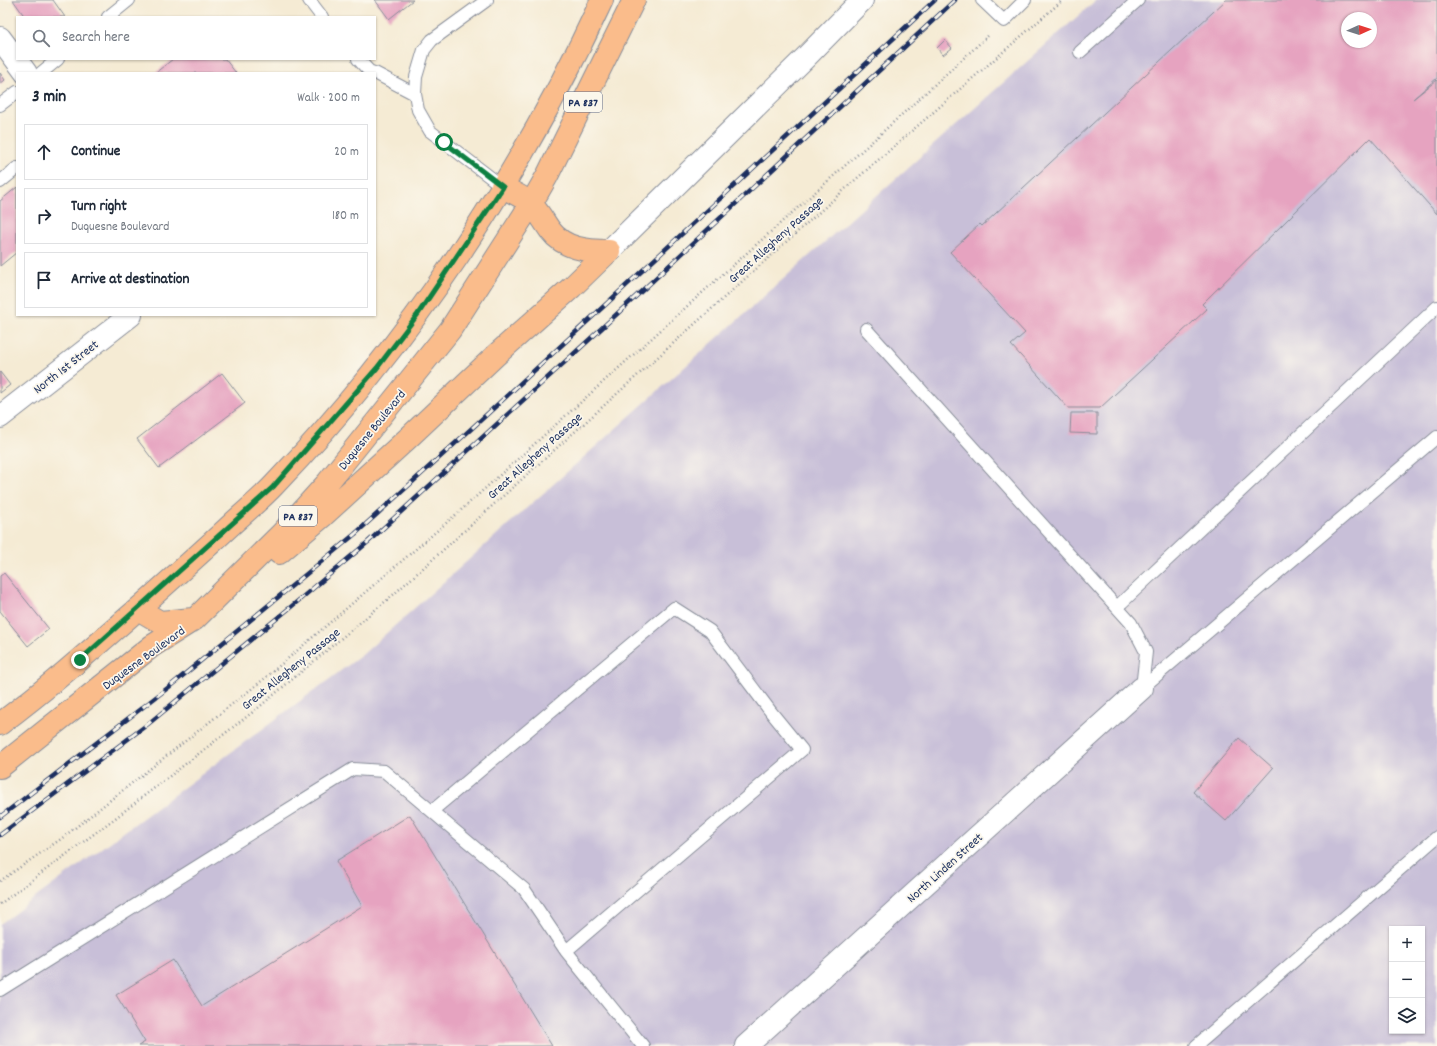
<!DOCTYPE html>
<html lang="en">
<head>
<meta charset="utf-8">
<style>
  :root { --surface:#fff; --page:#f6f6f7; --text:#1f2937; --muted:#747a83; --line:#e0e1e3 }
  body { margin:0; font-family:Dekko,sans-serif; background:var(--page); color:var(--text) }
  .controls { position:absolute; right:12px; bottom:12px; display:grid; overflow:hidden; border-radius:0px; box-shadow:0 1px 3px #0004 }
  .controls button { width:36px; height:36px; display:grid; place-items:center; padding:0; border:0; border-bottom:1px solid var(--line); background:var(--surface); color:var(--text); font:20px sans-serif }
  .compass { position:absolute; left:1341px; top:12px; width:36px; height:36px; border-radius:50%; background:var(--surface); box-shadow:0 1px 3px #0004; rotate:87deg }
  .stop { position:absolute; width:12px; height:12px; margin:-9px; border:3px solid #0b8043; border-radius:50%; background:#fff }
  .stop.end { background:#0b8043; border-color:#fff; box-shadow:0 1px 4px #0008 }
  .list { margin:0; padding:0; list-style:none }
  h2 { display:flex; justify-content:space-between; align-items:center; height:52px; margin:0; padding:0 16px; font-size:17px }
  h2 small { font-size:13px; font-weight:400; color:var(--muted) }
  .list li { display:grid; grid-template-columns:26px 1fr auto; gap:12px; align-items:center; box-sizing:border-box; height:56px; margin:0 8px 8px; padding:0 8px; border:1px solid var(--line); border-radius:0px }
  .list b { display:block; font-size:15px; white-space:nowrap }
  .list p { margin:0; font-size:13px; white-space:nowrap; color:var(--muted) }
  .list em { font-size:13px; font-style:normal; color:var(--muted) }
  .icon { flex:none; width:22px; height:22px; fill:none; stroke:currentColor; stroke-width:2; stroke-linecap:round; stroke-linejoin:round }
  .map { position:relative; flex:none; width:1437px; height:1046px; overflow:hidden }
  .search { position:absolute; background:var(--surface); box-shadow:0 1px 3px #0004; left:16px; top:16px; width:360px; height:44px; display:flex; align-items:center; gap:10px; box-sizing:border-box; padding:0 14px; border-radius:0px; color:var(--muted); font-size:15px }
  .panel { position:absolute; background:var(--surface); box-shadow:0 1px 3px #0004; left:16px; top:72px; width:360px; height:244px; border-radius:0px }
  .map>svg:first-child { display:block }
</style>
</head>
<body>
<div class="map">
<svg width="1437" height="1046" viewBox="0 0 1437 1046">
  <rect width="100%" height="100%" fill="#fbf7ec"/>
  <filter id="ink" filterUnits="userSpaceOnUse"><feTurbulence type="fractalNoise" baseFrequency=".025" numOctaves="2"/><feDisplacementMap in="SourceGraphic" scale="8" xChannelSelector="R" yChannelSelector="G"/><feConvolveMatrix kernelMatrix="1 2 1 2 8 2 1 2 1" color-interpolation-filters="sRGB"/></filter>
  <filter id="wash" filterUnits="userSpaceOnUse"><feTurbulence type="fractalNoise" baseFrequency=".012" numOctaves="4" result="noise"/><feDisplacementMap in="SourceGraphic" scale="16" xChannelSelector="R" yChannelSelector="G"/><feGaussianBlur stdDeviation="0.9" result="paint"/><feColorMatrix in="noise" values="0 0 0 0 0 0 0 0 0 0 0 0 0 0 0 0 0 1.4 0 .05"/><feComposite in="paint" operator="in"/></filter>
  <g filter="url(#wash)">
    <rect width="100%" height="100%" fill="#f5ebd4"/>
    <!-- industrial -->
    <path fill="#c8bfd8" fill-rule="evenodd" d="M1096,0H1437V1046H0V924L362,655ZM1347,18H1371V42H1347ZM1392,929H1422V1031H1392Z"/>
    <g id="blocks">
      <!-- building -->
      <path fill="#e6a3c0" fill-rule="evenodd" d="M13,0H53L65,17H25Z
        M375,0H413L389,19Z
        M1226,0H1437V78L1413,99L1437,80V214L1370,138L1202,304L1207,309L1100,408H1068L1011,345L1025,333L950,252L980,224L982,226ZM1347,18H1371V42H1347Z
        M945,40L952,48L943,55L937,48Z
        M173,59H225L236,73H155Z
        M0,73L5,80L0,84Z
        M17,187V252L0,266V201Z
        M0,372L10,385L0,393Z
        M222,373L245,403L159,468L137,439Z
        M1071,413H1097V434L1070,433Z
        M4,573L49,629L28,646L0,611V576Z
        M1239,738L1273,768L1226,821L1193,792Z
        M410,815L552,1046H138L145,1042L116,995L173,960L202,1006L362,906L336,861Z"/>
    </g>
  </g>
  <g filter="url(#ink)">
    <use href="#blocks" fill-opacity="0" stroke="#888d99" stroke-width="1"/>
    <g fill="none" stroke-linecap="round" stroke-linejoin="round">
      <!-- service casing -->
      <g stroke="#888d99" stroke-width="14">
        <path id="service" d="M309,0L322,17
          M487,0L432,40L424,50L416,77L415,94L418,110L430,131L503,187
          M982,0L1004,21L1025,0
          M108,17L129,0
          M1080,52L1138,0
          M358,59L369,71L374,73
          M41,73L58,59
          M375,73L415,94
          M0,105L17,92
          M0,182L17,168
          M866,329L1131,623L1146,652L1142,688
          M1117,607L1437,307
          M1142,688L1437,437
          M432,811L674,608L710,631L771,712L802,750L566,951
          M0,990L353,769L384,771L524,889L566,951L643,1046
          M1196,1046L1437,837"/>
      </g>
      <!-- minor casing -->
      <g stroke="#888d99" stroke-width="24">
        <path id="minor" d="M0,38L26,73
          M609,251L806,57L862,0
          M0,417L131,315
          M746,1046L1142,688"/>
      </g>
      <!-- primary casing -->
      <g stroke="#888d99" stroke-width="24">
        <path id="primary" d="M503,187C511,192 526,198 532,205C539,212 544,222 550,230C564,249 587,251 609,251
          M279,553L324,515L406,440L496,355L572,287L609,251
          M138,609L160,622L193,619
          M0,724C51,686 99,643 147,601C175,576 204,550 232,524C246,511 261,499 274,485C409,344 520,177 602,0
          M0,767L152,646L195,619L282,533L328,482L450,330L531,204L547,176L634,0"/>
      </g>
      <!-- path -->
      <path stroke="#888d99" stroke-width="2.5" stroke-dasharray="1 3" stroke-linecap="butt" d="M0,881L61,839L264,679L459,512L703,292L875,139L990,34
        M0,904L118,816L258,708L393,595L854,181L1063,0"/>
      <!-- service -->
      <use href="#service" stroke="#fff" stroke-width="12"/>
      <!-- minor -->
      <use href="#minor" stroke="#fff" stroke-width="22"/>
      <!-- primary -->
      <use href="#primary" stroke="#fabc8b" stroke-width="22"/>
      <!-- rail casing -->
      <g stroke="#1b2f5e" stroke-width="4.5">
        <path id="rail" d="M0,817L169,687L355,534L471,429L935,0
          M0,835L148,724L292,606L368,542L590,339L955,0"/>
      </g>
      <!-- rail -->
      <use href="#rail" stroke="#fbf7ec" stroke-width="3" stroke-dasharray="9" stroke-linecap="butt"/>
    </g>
  </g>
  <g fill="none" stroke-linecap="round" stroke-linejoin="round" filter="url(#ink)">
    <!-- route -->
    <path stroke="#0b8043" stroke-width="5" d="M80,660L273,487L377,368L418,314L503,187L444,142"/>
  </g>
  <g text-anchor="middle" stroke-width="3.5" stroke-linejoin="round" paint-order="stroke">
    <!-- shield labels -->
    <g fill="#fbf7ec" stroke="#5e6b89" stroke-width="1">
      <rect x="564" y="92" width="38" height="20" rx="3"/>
      <rect x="279" y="506" width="38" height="20" rx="3"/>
    </g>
    <g font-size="12" font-weight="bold" fill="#1b2f5e">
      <text x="583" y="106">PA 837</text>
      <text x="298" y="520">PA 837</text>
    </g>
    <!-- street labels -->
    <g font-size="13" fill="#1b2f5e" stroke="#fbf7ec">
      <text transform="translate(775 239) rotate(-42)" y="5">Great Allegheny Passage</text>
      <text transform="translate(65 366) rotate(-38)" y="5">North 1st Street</text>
      <text transform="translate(371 429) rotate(-51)" y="5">Duquesne Boulevard</text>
      <text transform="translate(534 455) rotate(-42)" y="5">Great Allegheny Passage</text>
      <text transform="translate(143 657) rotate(-36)" y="5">Duquesne Boulevard</text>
      <text transform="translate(290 668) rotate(-39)" y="5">Great Allegheny Passage</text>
      <text transform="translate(944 867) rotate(-42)" y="5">North Linden Street</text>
    </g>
  </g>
</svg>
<div class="controls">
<button>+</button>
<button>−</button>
<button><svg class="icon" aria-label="layers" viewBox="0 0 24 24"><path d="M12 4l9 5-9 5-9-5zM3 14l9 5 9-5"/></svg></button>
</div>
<svg class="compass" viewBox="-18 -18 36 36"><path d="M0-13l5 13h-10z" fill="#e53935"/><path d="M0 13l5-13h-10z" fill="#747a83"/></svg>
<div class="stop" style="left:444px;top:142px"></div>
<div class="stop end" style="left:80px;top:660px"></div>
<div class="search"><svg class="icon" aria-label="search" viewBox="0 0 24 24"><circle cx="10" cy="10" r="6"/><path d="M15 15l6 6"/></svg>Search here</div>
<section class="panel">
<h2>3 min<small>Walk · 200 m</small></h2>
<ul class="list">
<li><svg class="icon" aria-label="ahead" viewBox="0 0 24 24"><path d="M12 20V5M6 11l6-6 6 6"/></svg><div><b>Continue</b></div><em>20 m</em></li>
<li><svg class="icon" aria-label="right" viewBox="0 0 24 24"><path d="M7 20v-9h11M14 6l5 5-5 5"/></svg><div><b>Turn right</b><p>Duquesne Boulevard</p></div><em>180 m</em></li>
<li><svg class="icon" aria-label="arrive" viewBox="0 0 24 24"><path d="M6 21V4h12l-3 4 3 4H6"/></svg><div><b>Arrive at destination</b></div></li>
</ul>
</section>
</div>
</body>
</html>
